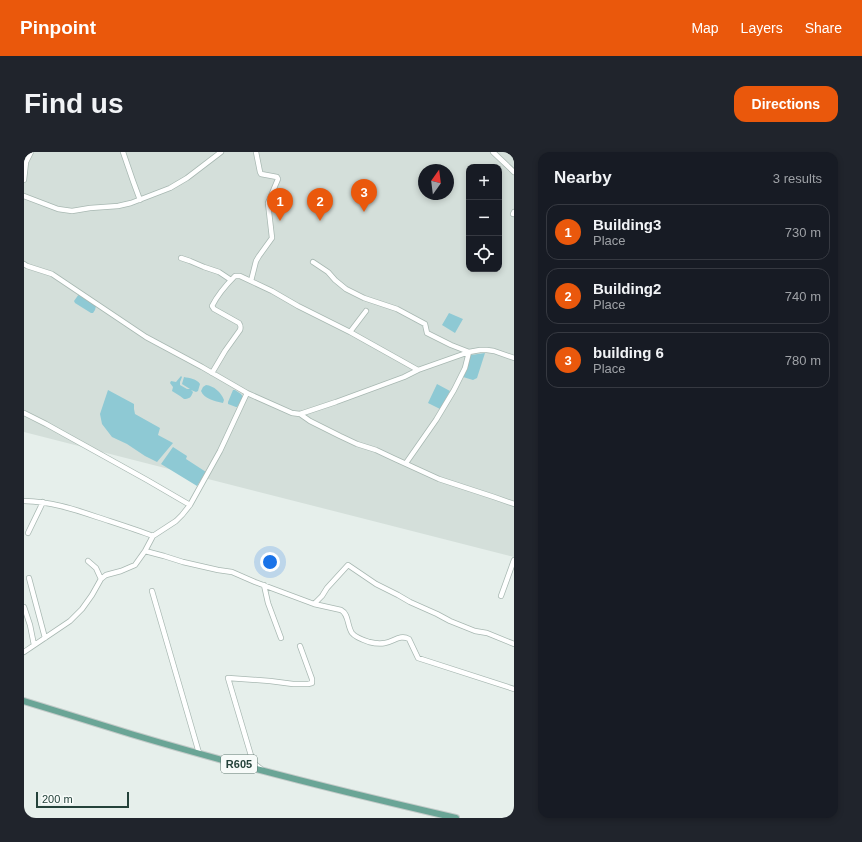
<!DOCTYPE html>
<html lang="en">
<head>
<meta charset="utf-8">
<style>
  :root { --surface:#171b24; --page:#20242c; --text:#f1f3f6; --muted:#9ea1a6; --line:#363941; --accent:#ea580c }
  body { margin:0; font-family:Helvetica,sans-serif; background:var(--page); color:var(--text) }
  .controls { position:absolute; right:12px; top:12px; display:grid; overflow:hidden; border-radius:8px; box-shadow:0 2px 6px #0003 }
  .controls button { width:36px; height:36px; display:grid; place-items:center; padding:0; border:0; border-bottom:1px solid var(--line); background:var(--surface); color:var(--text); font:20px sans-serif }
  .compass { position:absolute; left:394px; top:12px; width:36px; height:36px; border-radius:50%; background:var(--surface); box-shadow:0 2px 6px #0003; rotate:14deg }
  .scale { position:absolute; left:12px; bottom:10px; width:93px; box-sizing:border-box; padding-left:4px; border:2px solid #24423a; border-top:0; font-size:11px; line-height:14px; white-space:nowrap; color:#24423a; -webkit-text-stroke:3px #f7fbf9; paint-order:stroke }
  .you { position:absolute; left:246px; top:410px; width:14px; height:14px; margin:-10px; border:3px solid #fff; border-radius:50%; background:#1a73e8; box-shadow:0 0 0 6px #1a73e833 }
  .badge { display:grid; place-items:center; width:26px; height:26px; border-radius:50%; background:var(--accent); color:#fff; font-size:13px; font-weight:700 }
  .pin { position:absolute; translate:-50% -33px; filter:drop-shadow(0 1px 2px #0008) }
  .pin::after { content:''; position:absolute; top:21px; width:14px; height:12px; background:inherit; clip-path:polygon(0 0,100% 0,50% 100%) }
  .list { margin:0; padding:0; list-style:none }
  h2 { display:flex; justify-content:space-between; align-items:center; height:52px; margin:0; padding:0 16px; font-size:17px }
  h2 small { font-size:13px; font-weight:400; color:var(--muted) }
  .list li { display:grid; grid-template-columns:26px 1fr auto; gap:12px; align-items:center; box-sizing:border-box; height:56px; margin:0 8px 8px; padding:0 8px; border:1px solid var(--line); border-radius:12px }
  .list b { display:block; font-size:15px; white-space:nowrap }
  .list p { margin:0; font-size:13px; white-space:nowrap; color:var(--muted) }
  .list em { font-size:13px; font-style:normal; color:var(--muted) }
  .icon { flex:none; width:22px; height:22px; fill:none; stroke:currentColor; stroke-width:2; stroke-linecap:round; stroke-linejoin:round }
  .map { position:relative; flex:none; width:490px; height:666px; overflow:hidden; border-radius:12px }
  header { display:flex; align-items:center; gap:24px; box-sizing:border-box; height:56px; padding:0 20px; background:var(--accent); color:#fff }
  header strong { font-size:19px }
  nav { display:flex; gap:22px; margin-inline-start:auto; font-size:14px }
  .intro { display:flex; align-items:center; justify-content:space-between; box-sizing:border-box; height:96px; padding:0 24px }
  h1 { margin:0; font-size:28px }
  .button { padding:10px 18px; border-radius:12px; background:var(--accent); color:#fff; font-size:14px; font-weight:700 }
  main { display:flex; gap:24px; padding:0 24px }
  aside { flex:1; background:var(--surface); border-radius:12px; box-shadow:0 2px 6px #0003 }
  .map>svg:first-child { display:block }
</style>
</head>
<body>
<header>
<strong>Pinpoint</strong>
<nav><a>Map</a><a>Layers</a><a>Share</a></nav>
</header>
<div class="intro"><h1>Find us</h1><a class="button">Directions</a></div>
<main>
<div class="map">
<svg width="490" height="666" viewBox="0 0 490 666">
  <rect width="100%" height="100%" fill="#e6efeb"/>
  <!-- built -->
  <path fill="#d4dfda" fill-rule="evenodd" d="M0,0H490V405L0,280ZM445,15H475V117H445ZM400,18H424V42H400Z"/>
  <!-- water -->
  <path fill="#8ec9d4" d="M55,142L72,154L71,158L69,161H67L51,151L50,149Z
    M425,161L439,167L431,181L418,173Z
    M461,201L453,226L449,228L439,225L447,203Z
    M157,224L158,225L156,230V233L163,237H166L158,232L160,225C165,226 173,227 176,232L174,239L172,240L167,238L169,240C167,245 166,247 160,247L156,244L148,239L149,235L146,231L147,229L152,230Z
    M413,232L426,239L416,257L404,251Z
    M182,233C190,234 197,240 200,248L199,251C191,249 180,247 177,239L179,235Z
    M84,238L110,252V257L111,262L136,276L134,283L149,291L133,310L121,304L103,292L88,285L78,272L76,262Z
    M209,238H211L217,242L219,245L213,255H212L204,252V250Z
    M149,295L163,304L162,307L182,320L173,334L137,312Z"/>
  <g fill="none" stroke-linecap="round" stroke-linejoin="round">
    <!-- minor casing -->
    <g stroke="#a8b8b2" stroke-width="6">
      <path id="minor" d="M99,0L109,29L116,48
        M469,0L490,20
        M0,28L2,10L7,0
        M0,44L34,57L48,59L66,56L94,54L107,51L146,36L163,26L197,0
        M489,62L490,60
        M157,106L166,109L180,115L195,120L207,128
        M289,110L304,120L311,128L322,137L340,146L373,157L401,172L403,181L427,193L445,200L441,216L430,238L412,268L382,311
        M0,112L3,114L28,122L122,185L178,215L223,241
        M227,129L232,109L235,104L248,86L244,51L254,27L253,25L237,22L236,20L232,0
        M326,180L342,159
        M188,221L201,199L216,178C217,175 217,174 215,171L190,157L188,154C194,142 202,133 211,124H216L248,139L274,154L326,180L394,218
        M0,261L22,272L123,328L166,353
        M276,262L286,269L316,284L333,292L352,298L369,306L415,327L470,345L490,352
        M0,349C27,350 47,356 73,365C91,371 110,377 129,384
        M4,381L19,350
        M121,399L140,404L159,410L194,418L208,420L231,430L290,452L317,458C325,462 323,474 328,481C331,485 339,488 345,490C349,491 356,492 361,491C369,490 376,482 385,487L394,506L490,537
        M64,409L72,416L77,427
        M5,426L21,486
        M240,433L244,451L257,486
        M128,439L175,601
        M477,444L490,408
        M290,452L298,444L303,436L324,413L352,432L374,443L386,450L413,462L426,469L451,479L463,481L490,492
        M0,455L6,473L10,493
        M0,500L46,469L58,457L68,443L77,427L82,423L97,419L111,413L121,399L129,384L152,369L158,363L166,353L196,299L223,241L268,261L276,262L312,250L380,225L394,218L445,200L456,198H463L470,199L490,206
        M237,617L231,612L228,607L204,526L246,529L269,532H284L288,531V527L276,494"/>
    </g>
    <!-- major casing -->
    <g stroke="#c2cac8" stroke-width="8">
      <path id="major" d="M0,549C36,560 71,571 107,582C214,614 323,641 432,666"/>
    </g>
    <!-- minor -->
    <use href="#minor" stroke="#fff" stroke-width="4.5"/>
    <!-- major -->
    <use href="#major" stroke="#6aa596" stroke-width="6"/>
  </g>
  <g text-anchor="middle" stroke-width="3" stroke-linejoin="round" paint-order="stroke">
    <!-- shield labels -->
    <rect fill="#f7fbf9" stroke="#637a73" stroke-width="1" x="197" y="603" width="36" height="18" rx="3"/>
    <g font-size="11" font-weight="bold" fill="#24423a">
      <text x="215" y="616">R605</text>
    </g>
  </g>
</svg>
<div class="controls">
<button>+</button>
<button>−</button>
<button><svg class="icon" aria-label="locate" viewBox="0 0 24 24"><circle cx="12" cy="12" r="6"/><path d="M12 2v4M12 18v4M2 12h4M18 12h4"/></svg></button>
</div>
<svg class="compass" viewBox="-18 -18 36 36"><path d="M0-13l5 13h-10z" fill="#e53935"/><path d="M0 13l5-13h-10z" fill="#9ea1a6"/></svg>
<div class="scale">200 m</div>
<div class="you"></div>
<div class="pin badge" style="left:256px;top:69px">1</div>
<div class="pin badge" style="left:296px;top:69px">2</div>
<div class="pin badge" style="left:340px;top:60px">3</div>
</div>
<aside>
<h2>Nearby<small>3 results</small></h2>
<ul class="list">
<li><span class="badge">1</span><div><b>Building3</b><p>Place</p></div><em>730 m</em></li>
<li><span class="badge">2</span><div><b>Building2</b><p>Place</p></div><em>740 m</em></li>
<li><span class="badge">3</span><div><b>building 6</b><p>Place</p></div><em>780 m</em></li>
</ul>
</aside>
</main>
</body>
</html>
